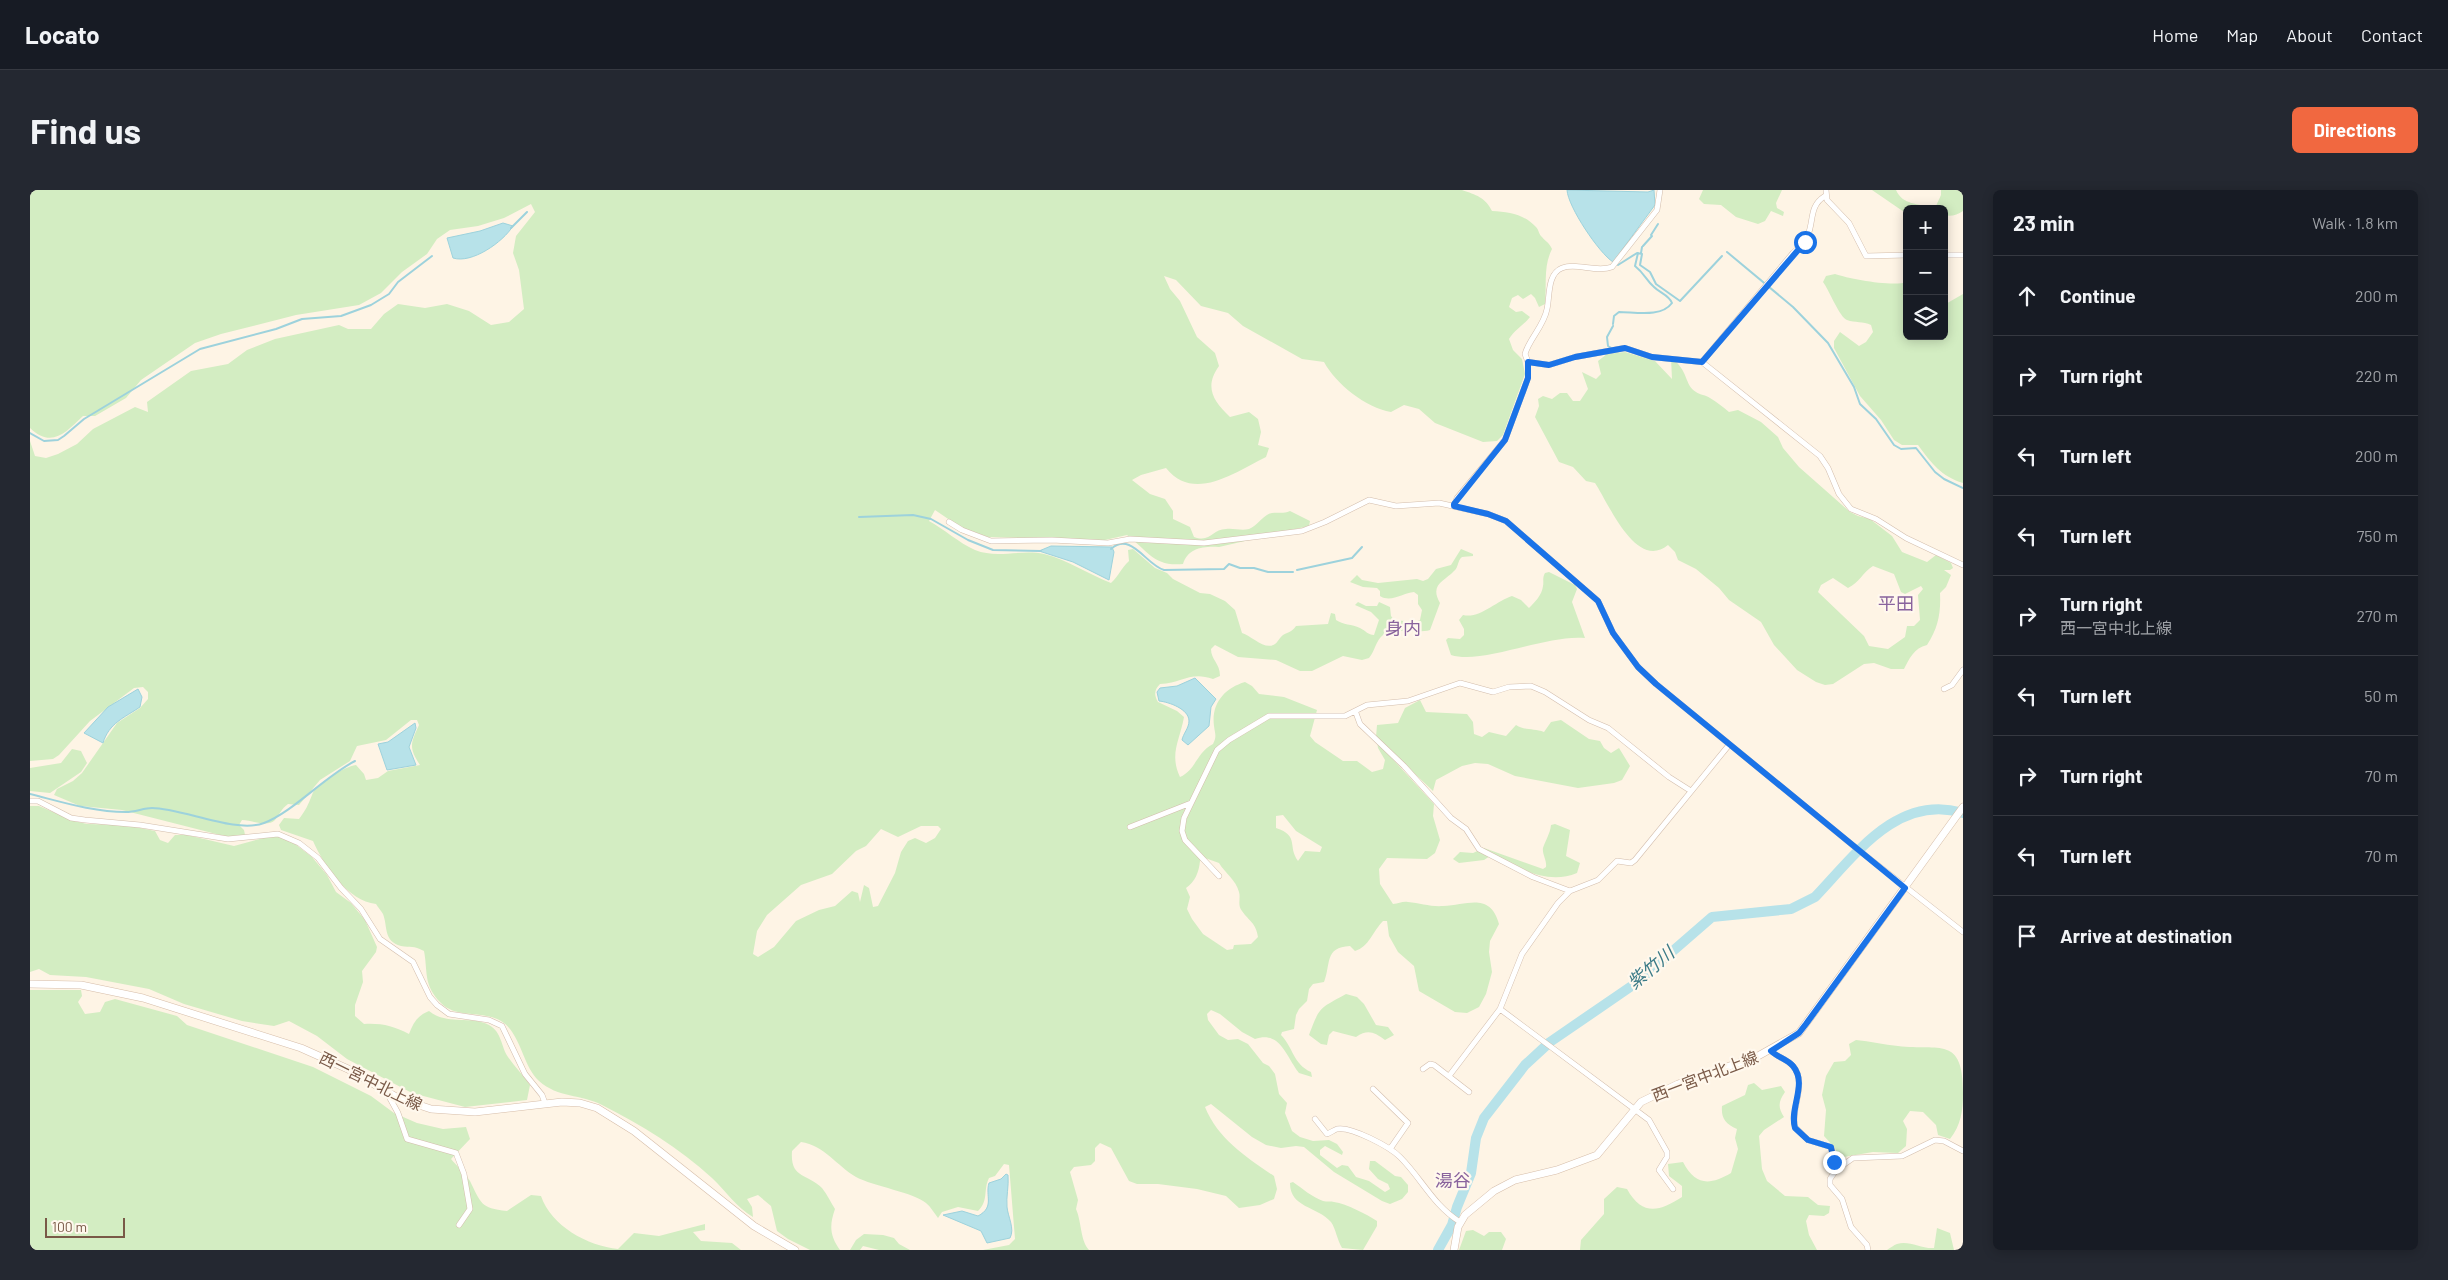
<!DOCTYPE html>
<html lang="en">
<head>
<meta charset="utf-8">
<style>
  :root { --surface:#171b24; --page:#242831; --text:#f1f3f6; --muted:#9ea1a6; --line:#363941; --accent:#f16840 }
  body { margin:0; font-family:Barlow,"Noto Sans JP",sans-serif; background:var(--page); color:var(--text) }
  .controls { position:absolute; right:15px; top:15px; display:grid; overflow:hidden; border-radius:8px; box-shadow:0 2px 12px #0003 }
  .controls button { width:45px; height:45px; display:grid; place-items:center; padding:0; border:0; border-bottom:1px solid var(--line); background:var(--surface); color:var(--text); font:25px sans-serif }
  .scale { position:absolute; left:15px; bottom:12px; width:80px; box-sizing:border-box; padding-left:5px; border:2px solid #795947; border-top:0; font-size:14px; line-height:18px; white-space:nowrap; color:#795947; -webkit-text-stroke:4px #fff8ed; paint-order:stroke }
  .stop { position:absolute; width:15px; height:15px; margin:-11px; border:4px solid #1a73e8; border-radius:50%; background:#fff }
  .stop.end { background:#1a73e8; border-color:#fff; box-shadow:0 1px 5px #0008 }
  .list { margin:0; padding:0; list-style:none }
  h2 { display:flex; justify-content:space-between; align-items:center; height:65px; margin:0; padding:0 20px; font-size:21px }
  h2 small { font-size:16px; font-weight:400; color:var(--muted) }
  .list li { display:grid; grid-template-columns:32px 1fr auto; gap:15px; align-items:center; box-sizing:border-box; height:80px; padding:0 20px; border-top:1px solid var(--line) }
  .list b { display:block; font-size:19px; white-space:nowrap }
  .list p { margin:0; font-size:16px; white-space:nowrap; color:var(--muted) }
  .list em { font-size:16px; font-style:normal; color:var(--muted) }
  .icon { flex:none; width:28px; height:28px; fill:none; stroke:currentColor; stroke-width:2; stroke-linecap:round; stroke-linejoin:round }
  .map { position:relative; flex:none; width:1933px; height:1060px; overflow:hidden; border-radius:8px }
  header { display:flex; align-items:center; gap:30px; box-sizing:border-box; height:70px; padding:0 25px; background:var(--surface); border-bottom:1px solid var(--line) }
  header strong { font-size:24px }
  nav { display:flex; gap:28px; margin-inline-start:auto; font-size:18px }
  .intro { display:flex; align-items:center; justify-content:space-between; box-sizing:border-box; height:120px; padding:0 30px }
  h1 { margin:0; font-size:35px }
  .button { padding:12px 22px; border-radius:8px; background:var(--accent); color:#fff; font-size:18px; font-weight:700 }
  main { display:flex; gap:30px; padding:0 30px }
  aside { flex:1; background:var(--surface); border-radius:8px; box-shadow:0 2px 12px #0003 }
  .map>svg:first-child { display:block }
</style>
</head>
<body>
<header>
<strong>Locato</strong>
<nav><a>Home</a><a>Map</a><a>About</a><a>Contact</a></nav>
</header>
<div class="intro"><h1>Find us</h1><a class="button">Directions</a></div>
<main>
<div class="map">
<svg width="1933" height="1060" viewBox="0 0 1933 1060">
  <rect width="100%" height="100%" fill="#fef4e5"/>
  <!-- green -->
  <path fill="#d3edc2" fill-rule="evenodd" d="M0,0H1432C1446,5 1455,7 1462,21C1479,22 1494,24 1506,37C1509,40 1509,45 1512,47C1516,52 1519,52 1522,59C1513,77 1517,94 1515,114L1509,117L1505,108L1501,104L1493,109L1488,105L1482,108L1479,117L1486,122L1492,121L1500,127C1493,136 1485,139 1479,149L1483,160L1492,169L1495,184L1473,245L1467,251L1453,252L1405,233L1389,219L1374,215L1361,222C1336,218 1306,194 1294,172L1272,169L1213,136L1198,123L1171,116L1146,90L1134,86L1140,99L1150,111L1167,147L1185,163L1189,176C1174,197 1183,211 1200,227L1219,222L1228,229L1231,242L1228,255L1239,258L1236,267C1205,282 1164,313 1136,278L1111,285L1102,290L1120,304L1135,309L1143,321V329L1160,337L1164,347C1181,353 1182,339 1196,339C1204,338 1211,341 1219,339C1227,336 1234,324 1242,323C1249,322 1253,324 1260,321L1280,331L1279,336L1189,357C1173,356 1158,358 1153,374C1124,377 1118,361 1097,345L1075,350L958,347L930,337L905,320L899,331C914,339 929,353 945,360C967,369 991,359 1014,364C1038,370 1058,384 1081,393C1089,386 1091,378 1099,371L1098,360L1103,359L1125,378L1137,383L1143,389L1170,403L1180,404L1195,411L1205,420L1212,443C1222,446 1235,461 1245,454C1248,452 1249,448 1253,445C1258,442 1262,442 1266,436L1298,434L1301,423L1305,424L1306,430C1313,435 1322,434 1330,438C1336,441 1338,445 1344,445L1349,430L1341,422L1325,415L1328,412L1336,416H1347L1349,412L1360,417L1361,426L1364,430L1385,432L1390,430L1392,420L1388,414V405L1384,402C1373,403 1361,413 1350,406V401L1347,398L1333,397L1320,392L1327,385L1332,390L1348,393L1387,389L1393,391L1398,389L1406,379L1421,375L1431,359L1443,364V366L1432,367C1427,371 1429,377 1424,381C1415,391 1399,394 1410,413L1400,440C1388,444 1363,437 1353,445C1346,450 1345,461 1339,468L1332,470L1313,466L1282,481H1270L1246,470L1208,467L1185,455L1181,459C1181,470 1190,473 1190,486L1183,489C1160,481 1153,493 1130,494C1124,500 1124,505 1128,512L1147,521L1154,527C1150,550 1139,564 1150,587C1166,580 1166,563 1183,554C1187,546 1185,544 1184,536C1181,513 1195,498 1215,492L1222,496L1229,504L1254,507L1287,520L1280,546L1285,552L1313,571H1327L1342,582L1353,579L1355,570L1348,558L1347,552L1404,614L1403,626L1410,650L1405,663L1397,669L1357,668L1349,679L1350,694L1363,714C1369,714 1372,711 1378,712C1390,713 1401,717 1413,716C1438,715 1460,702 1469,734L1460,751L1459,762L1462,782L1456,804L1449,817L1437,823L1425,822L1389,801L1384,776L1368,762L1359,746L1357,731H1353C1343,741 1339,757 1325,761L1320,756C1294,757 1301,775 1294,792L1283,794L1279,799L1277,811L1269,819L1266,825L1264,839L1252,842L1251,845C1263,857 1263,874 1281,882L1282,887L1269,883C1256,866 1250,840 1225,849L1212,842L1190,824L1181,820L1177,824L1178,830L1189,845L1198,850L1208,849L1218,854L1233,873L1239,876L1245,884L1249,904L1257,913L1255,923L1262,941L1270,947L1283,951L1299,950L1307,954L1313,962L1312,965L1295,956L1290,960V965L1307,978L1312,975L1318,976L1326,987L1339,991L1355,1002L1360,999L1358,994L1348,989L1339,979L1340,971H1345L1365,986L1371,987L1378,995V1002L1372,1009L1360,1014L1352,1011L1304,982L1274,957L1266,956L1251,958L1236,955L1222,947L1181,914L1175,917C1188,949 1216,967 1244,986L1247,999L1244,1009L1230,1015L1209,1018L1196,1006L1167,999L1128,994H1107L1099,991L1081,958L1070,953L1065,958V971L1061,975L1044,977L1040,982L1048,1010L1046,1019C1052,1033 1050,1050 1059,1060H953L979,1055L985,1049L979,975L974,974L965,986L959,988C953,1000 959,1010 948,1021L928,1017L912,1022L908,1028C904,1023 901,1017 896,1013C885,1003 843,996 826,987C807,976 794,955 771,952L762,961C760,989 777,983 792,998C797,1004 801,1013 805,1019C799,1036 800,1046 810,1060H780L758,1049L747,1041L741,1016L728,1005L717,1009L722,1017L723,1027C706,1017 696,1001 682,988C649,958 612,935 572,915C551,904 528,908 509,891C492,875 491,843 471,831C453,820 426,829 411,813C393,795 398,782 394,761C383,755 381,758 371,756C353,751 358,737 353,724C351,721 348,717 346,714C318,711 294,676 283,651L251,640L249,635L254,628L269,629C276,620 278,615 282,605C286,593 314,577 326,575L334,584L336,590L348,588L358,581L390,575C379,558 380,554 389,535L387,530H381L356,550L327,556L320,571L290,590L269,615L258,614C251,619 250,624 245,630C237,638 222,630 212,630L209,635L214,640L215,645L202,648L92,620L50,616L24,605L27,599L43,591L52,583L87,533L110,518L118,509V502L113,497L104,498L60,531L29,565L23,569L0,571V251L5,266L16,268L28,264L47,254L63,239L105,217L118,222L117,212L161,181L198,174L217,160L245,149L309,135L318,139H341L354,124L368,114L395,118L417,114L439,121L461,135L479,132L494,119L489,80L483,63L486,46L505,22L501,14L474,28L448,36L420,40L407,49L397,64L372,82L351,103L329,115L266,125L191,144L165,153L111,190L96,208L65,226H53C36,242 22,259 0,238ZM1253,625L1266,641L1292,657L1290,662L1275,661L1268,671C1257,656 1270,646 1246,638V626ZM891,636H908L911,639L905,648L896,653L885,648L878,651L871,662L865,683L848,716L843,717L839,698L834,695L830,712L828,703L822,701L805,716L789,720L766,731L744,757L728,767L723,764L727,741L737,725L771,695L802,684L826,661L836,656L851,639L868,647ZM1175,668L1189,673C1195,683 1206,690 1209,702C1211,708 1207,715 1212,721C1219,731 1226,733 1228,747L1221,754L1204,755L1203,759L1197,760L1173,744L1162,729L1157,719L1160,707L1156,698C1165,692 1169,682 1170,671Z
    M1673,0H1752L1746,13L1747,18L1754,22L1753,26L1741,21L1735,31L1728,34L1706,27L1691,15L1674,14L1669,9Z
    M1842,0H1866C1873,16 1888,12 1902,19H1877V24Z
    M1911,0H1933V21C1927,25 1921,27 1914,25V19H1908L1906,16L1911,5Z
    M1805,84C1820,89 1863,97 1877,92V146H1914V115L1933,104V293C1911,286 1902,274 1888,255H1872L1864,250L1851,230L1830,206L1804,158V151L1810,142L1829,156L1836,152L1843,142L1841,135C1833,131 1825,133 1817,130C1810,128 1799,100 1793,92L1796,86Z
    M1595,162L1625,171L1642,189L1641,168C1659,180 1654,195 1666,202C1670,205 1676,205 1680,208C1687,212 1693,217 1699,222L1708,220L1731,232L1748,247L1753,258L1769,277L1820,322L1828,326L1840,329L1862,346L1872,362L1897,372L1906,365L1921,373L1923,378L1920,380H1914L1921,385L1916,397L1910,403C1911,423 1908,438 1897,455C1884,458 1879,469 1874,479H1861L1844,473L1834,474L1803,494L1795,495L1786,492L1767,480L1744,455L1731,432L1699,410L1689,398L1666,379L1648,370L1645,362L1638,355C1606,381 1579,314 1565,293L1556,291L1543,277L1529,272L1505,227L1509,216L1508,209L1513,206L1522,209L1530,203H1537L1543,211H1550L1558,199L1552,182L1566,189L1571,184L1568,171L1577,164ZM1843,376L1864,384L1871,402L1875,404L1891,396L1893,399L1888,405L1890,430L1884,436H1877L1875,447L1858,459L1839,456L1834,446L1788,402L1791,395L1803,388L1818,398C1829,393 1833,382 1843,376Z
    M1519,382L1545,395L1547,399L1542,412L1555,448C1517,444 1453,475 1421,465L1416,450L1418,448L1430,449L1434,445V439L1429,430L1433,425C1450,429 1466,411 1482,406L1491,410L1499,418C1505,412 1512,405 1513,396C1514,391 1512,388 1515,383Z
    M1390,510L1396,522L1437,524L1443,532L1444,544L1452,547L1459,542L1476,546L1486,535C1496,541 1504,538 1514,542L1521,532L1531,530L1559,549L1570,551L1574,558L1581,563L1589,558L1600,576L1592,590L1584,593L1548,598L1485,586L1458,574L1445,573L1432,576L1406,590L1403,601L1346,547L1347,535L1368,533L1375,518Z
    M42,559L51,561L57,573L51,582L20,603L0,601V578L31,573Z
    M0,616H9L44,631L57,634L95,635L125,641L130,650L138,653L145,645H157L204,656L237,647H249L265,654L282,667L297,685L306,702L321,713L335,730L347,757L346,762L332,781L333,792L325,815V826L334,834C351,833 364,836 379,844C383,833 388,825 399,821C418,836 440,825 459,835C472,842 471,857 478,867C485,877 493,885 500,895L497,910L435,917L382,903L317,869L287,846L259,831L244,836L212,831L154,814L119,799L56,787L20,785L9,779L0,782Z
    M1525,634L1540,640L1536,666L1550,673L1547,683C1518,695 1489,679 1463,664L1454,670L1429,673L1423,669L1430,662L1443,663L1454,658L1513,679L1516,677C1517,670 1512,664 1513,658C1516,649 1520,644 1521,635Z
    M0,800H51L52,806L48,812L55,824L70,822L75,812L85,809L147,826L157,835L283,877L341,906L364,923L387,933L413,939L436,937L440,949L421,969C427,976 435,983 440,991C451,1013 450,1018 477,1021L501,1005L511,1006C521,1036 558,1056 588,1059L604,1043L629,1046L675,1034V1040L663,1042L671,1051L702,1053L711,1060H0Z
    M1316,804L1327,807L1334,814L1346,835L1358,837L1364,845L1355,850C1344,842 1338,839 1326,847L1303,841L1299,845L1297,855L1291,854L1279,845C1290,816 1289,819 1316,804Z
    M1826,850C1840,851 1854,855 1868,856C1910,861 1933,845 1933,903C1933,921 1931,935 1920,949L1908,945L1906,935L1893,922L1880,921L1873,931L1877,939L1876,956L1868,963L1843,962L1808,968L1805,958L1794,946L1796,920L1792,905L1796,886L1804,872L1815,871L1821,865L1819,854Z
    M1724,893L1732,900L1751,896L1755,902C1748,912 1748,918 1754,927L1734,940L1729,946L1732,979L1737,991L1755,1006L1778,1007L1788,1015L1800,1016L1799,1023L1794,1026L1779,1025L1776,1031L1779,1045L1787,1060H1550L1551,1050L1574,1024V1009L1587,997L1597,999C1612,1026 1629,1022 1652,1007V996L1639,986L1638,974L1653,972C1665,995 1679,996 1701,983L1708,959L1705,948L1707,939C1695,934 1691,928 1692,916L1715,905L1718,895Z
    M1263,992C1273,999 1282,1007 1293,1011C1297,1012 1301,1011 1304,1012C1317,1014 1336,1024 1347,1031V1036L1333,1060L1312,1058C1307,1050 1306,1039 1301,1032C1287,1016 1260,1018 1260,993Z
    M1907,1038L1920,1043L1924,1060H1857C1860,1058 1864,1055 1867,1054C1879,1050 1891,1059 1904,1058Z
    M1443,1040L1454,1046L1459,1042H1471L1476,1049L1472,1060H1429L1436,1041Z
    M834,1044L853,1045L864,1048L869,1054L880,1060H849L833,1056L830,1060H820L826,1050Z"/>
  <!-- water -->
  <path fill="#b7e2e9" stroke="#9dd2dc" d="M1537,0L1618,2L1624,0L1625,15L1583,72C1569,63 1538,17 1537,0Z
    M473,33L483,36C473,52 442,74 423,68L417,48L450,41Z
    M1021,356L1082,357L1084,362L1079,390L1043,372L1009,361Z
    M1165,488L1186,509L1181,517L1179,536L1158,555L1152,550C1153,544 1159,538 1159,531C1159,519 1139,512 1129,511L1127,502L1130,498L1147,496Z
    M108,499L112,507L110,517C94,528 79,533 73,553L54,543L78,517Z
    M385,533L386,538L379,557L386,575L357,580L348,554L358,552Z
    M976,984L978,985C979,996 976,1007 977,1017C978,1027 985,1039 980,1048L957,1053L951,1041L913,1025L932,1021L948,1026C965,1017 955,1006 959,993L971,989Z"/>
  <g fill="none" stroke-linecap="round" stroke-linejoin="round">
    <!-- stream -->
    <path stroke="#9dd2dc" stroke-width="2" d="M481,38L497,22
      M1621,45L1628,34
      M1613,56L1622,46
      M1697,62L1763,117L1798,153L1824,197L1830,214L1846,229L1864,255L1871,259L1886,258L1905,282L1914,289L1933,298
      M1611,63L1612,57
      M1588,75L1607,63L1612,64L1610,75L1620,82L1626,94L1650,111L1692,66
      M1583,134L1584,126L1589,122C1605,122 1631,128 1642,113C1639,105 1630,103 1624,97C1616,90 1615,84 1605,76L1608,63
      M1583,159L1578,156L1577,147L1583,136
      M0,243L14,251L28,250L34,246L54,229L170,159L246,139L272,129L311,126L341,115L359,104L368,92L402,66
      M829,327L883,325L901,329L938,350L963,360L1011,361
      M1081,359C1101,341 1116,375 1134,380L1194,379L1199,374L1210,378H1224L1238,382H1263
      M1267,380L1322,368L1332,357
      M0,604C32,612 63,622 96,622C105,622 114,618 122,618C152,618 206,644 234,633C263,622 294,587 325,571"/>
    <!-- river -->
    <path stroke="#b7e2e9" stroke-width="10" d="M1408,1060L1422,1035L1427,1017L1441,983L1446,948L1454,928L1495,875L1520,852L1606,793L1682,727L1761,719L1785,707C1825,665 1868,603 1933,623"/>
    <!-- street casing -->
    <g stroke="#d3bdac" stroke-width="6">
      <path id="street" d="M1796,0L1797,10L1819,33L1836,66L1877,65
        M1914,65H1933
        M1498,172L1519,175L1545,167L1595,158L1622,167L1672,172L1790,266L1798,278L1809,304L1821,319L1846,329L1876,348L1933,375
        M1672,172L1763,63C1769,58 1775,53 1778,45C1784,30 1779,16 1795,6
        M1424,316L1427,308L1475,250L1498,188V172L1495,164C1499,149 1514,136 1517,119C1520,106 1517,84 1532,78C1546,72 1566,83 1582,77L1627,20L1630,0
        M919,332L932,340L961,351L1022,350L1078,353L1100,349L1174,353L1272,341L1295,332L1339,310L1366,316L1409,313L1458,324L1476,331L1568,411L1583,443L1608,477L1626,494L1831,662L1933,742
        M1914,499L1922,495L1933,480
        M1326,523L1330,534L1374,576L1421,628L1436,639L1449,659L1503,687L1540,701
        M0,611H8L41,628L55,630L110,635L198,649L248,644L269,653L288,668L311,698L331,719L350,749L383,772L400,807L407,815L419,824L459,830L472,836L495,884L512,905L515,913
        M1100,637L1161,613
        M1189,686L1155,650L1152,641L1154,628L1187,560L1199,550L1239,526H1315L1337,515L1378,511L1430,493L1463,502L1479,497L1501,496L1515,502L1559,530L1578,538L1639,587L1661,601
        M1470,819L1619,930L1637,962V967L1629,980L1643,999
        M1741,861C1747,867 1757,869 1763,876C1778,894 1760,918 1765,937L1778,950L1801,957L1806,980L1800,989V995L1812,1009L1821,1037L1837,1055L1838,1060
        M1393,879L1400,874L1404,875L1439,902
        M1419,886L1470,819L1492,764L1528,713L1540,701L1568,690L1587,671L1601,673L1605,670L1699,555
        M1343,899L1378,933L1360,959
        M356,901L368,923L377,949L426,963L434,984L440,1019L429,1035
        M1285,929L1297,944C1300,943 1304,940 1307,939C1321,936 1360,957 1370,967C1392,989 1403,1015 1430,1032
        M1806,980L1823,968L1872,966L1905,950L1914,951L1933,961"/>
    </g>
    <!-- secondary casing -->
    <g stroke="#d6bda9" stroke-width="8">
      <path id="secondary" d="M0,794L51,795L113,808L271,858L318,879L368,908L401,919L445,922L532,912L550,913L567,918L604,941L724,1036L765,1060
        M1424,1060L1428,1037L1435,1025L1464,1001L1485,990L1527,980L1567,965L1611,912L1648,894L1728,866L1769,843L1933,617"/>
    </g>
    <!-- street -->
    <use href="#street" stroke="#fff" stroke-width="5"/>
    <!-- secondary -->
    <use href="#secondary" stroke="#fff" stroke-width="7"/>
  </g>
  <g fill="none" stroke-linecap="round" stroke-linejoin="round">
    <!-- route -->
    <path stroke="#1a73e8" stroke-width="6" d="M1775,52L1672,172L1622,167L1595,158L1545,167L1519,175L1498,172V188L1475,250L1424,314V316L1458,324L1476,331L1568,411L1583,443L1608,477L1626,494L1875,698L1776,834L1769,843L1741,861C1747,867 1757,869 1763,876C1778,894 1759,918 1765,938L1778,950L1801,957L1804,972"/>
  </g>
  <g text-anchor="middle" stroke-width="4.5" stroke-linejoin="round" paint-order="stroke">
    <!-- street labels -->
    <g font-size="16" fill="#795947" stroke="#fff8ed">
      <text transform="translate(1675 886) rotate(-21)" y="6">西一宮中北上線</text>
      <text transform="translate(341 891) rotate(26)" y="6">西一宮中北上線</text>
    </g>
    <!-- neighbourhood labels -->
    <g font-size="18" fill="#89639d" stroke="#fff8ed">
      <text x="1866" y="420">平田</text>
      <text x="1373" y="445">身内</text>
      <text x="1423" y="997">湯谷</text>
    </g>
    <!-- water labels -->
    <g font-size="18" font-style="italic" fill="#3c7b87" stroke="#fff8ed">
      <text transform="translate(1621 778) rotate(-40)" y="6">紫竹川</text>
    </g>
  </g>
</svg>
<div class="controls">
<button>+</button>
<button>−</button>
<button><svg class="icon" aria-label="layers" viewBox="0 0 24 24"><path d="M12 4l9 5-9 5-9-5zM3 14l9 5 9-5"/></svg></button>
</div>
<div class="scale">100 m</div>
<div class="stop" style="left:1775px;top:52px"></div>
<div class="stop end" style="left:1804px;top:972px"></div>
</div>
<aside>
<h2>23 min<small>Walk · 1.8 km</small></h2>
<ul class="list">
<li><svg class="icon" aria-label="ahead" viewBox="0 0 24 24"><path d="M12 20V5M6 11l6-6 6 6"/></svg><div><b>Continue</b></div><em>200 m</em></li>
<li><svg class="icon" aria-label="right" viewBox="0 0 24 24"><path d="M7 20v-9h11M14 6l5 5-5 5"/></svg><div><b>Turn right</b></div><em>220 m</em></li>
<li><svg class="icon" aria-label="left" viewBox="0 0 24 24"><path d="M17 20v-9H6M10 6l-5 5 5 5"/></svg><div><b>Turn left</b></div><em>200 m</em></li>
<li><svg class="icon" aria-label="left" viewBox="0 0 24 24"><path d="M17 20v-9H6M10 6l-5 5 5 5"/></svg><div><b>Turn left</b></div><em>750 m</em></li>
<li><svg class="icon" aria-label="right" viewBox="0 0 24 24"><path d="M7 20v-9h11M14 6l5 5-5 5"/></svg><div><b>Turn right</b><p>西一宮中北上線</p></div><em>270 m</em></li>
<li><svg class="icon" aria-label="left" viewBox="0 0 24 24"><path d="M17 20v-9H6M10 6l-5 5 5 5"/></svg><div><b>Turn left</b></div><em>50 m</em></li>
<li><svg class="icon" aria-label="right" viewBox="0 0 24 24"><path d="M7 20v-9h11M14 6l5 5-5 5"/></svg><div><b>Turn right</b></div><em>70 m</em></li>
<li><svg class="icon" aria-label="left" viewBox="0 0 24 24"><path d="M17 20v-9H6M10 6l-5 5 5 5"/></svg><div><b>Turn left</b></div><em>70 m</em></li>
<li><svg class="icon" aria-label="arrive" viewBox="0 0 24 24"><path d="M6 21V4h12l-3 4 3 4H6"/></svg><div><b>Arrive at destination</b></div></li>
</ul>
</aside>
</main>
</body>
</html>
